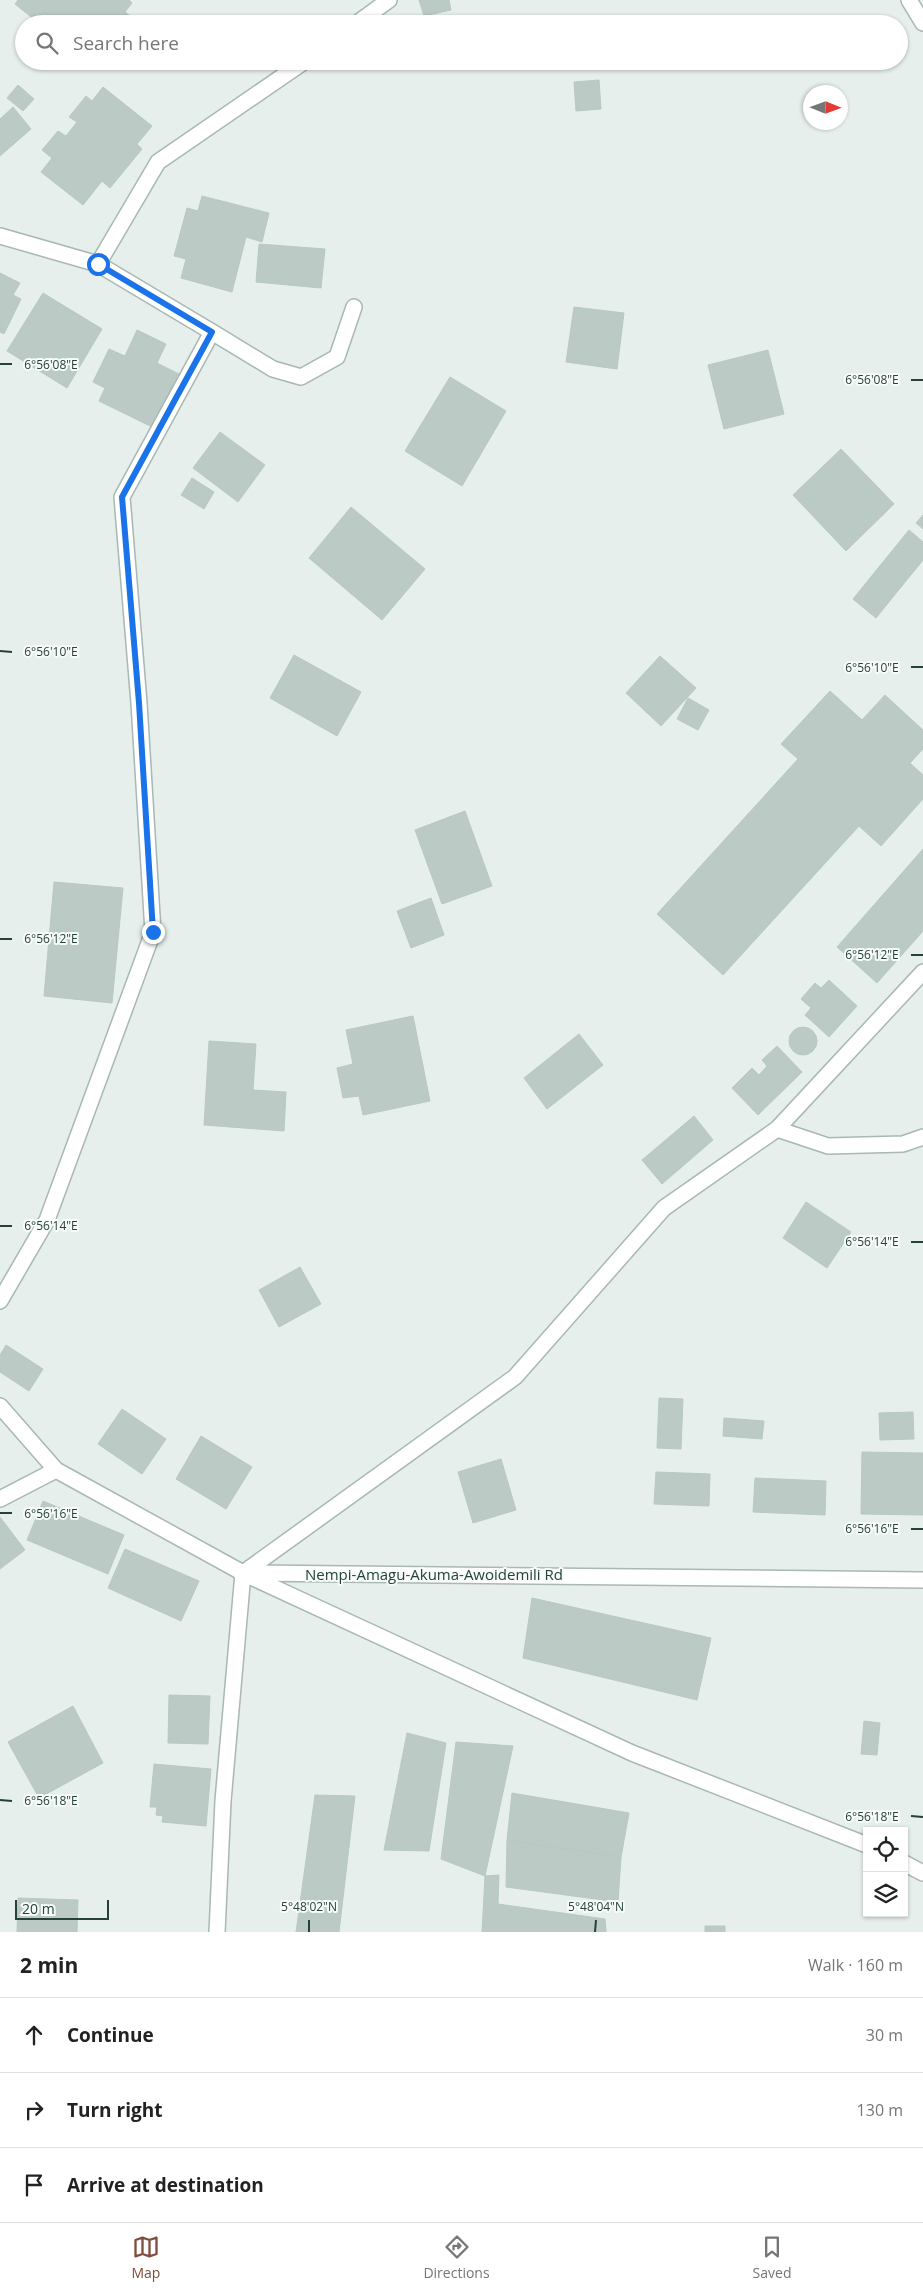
<!DOCTYPE html>
<html lang="en">
<head>
<meta charset="utf-8">
<style>
  :root { --surface:#fff; --page:#f2f2f2; --text:#222; --muted:#767676; --line:#e0e0e0; --accent:#804e3d }
  body { margin:0; font-family:"Open Sans",sans-serif; background:var(--page); color:var(--text) }
  .controls { position:absolute; right:15px; bottom:15px; display:grid; overflow:hidden; border-radius:0px; box-shadow:0 1px 4px #0004 }
  .controls button { width:45px; height:45px; display:grid; place-items:center; padding:0; border:0; border-bottom:1px solid var(--line); background:var(--surface); color:var(--text); font:25px sans-serif }
  .compass { position:absolute; left:803px; top:85px; width:45px; height:45px; border-radius:50%; background:var(--surface); box-shadow:0 1px 4px #0004; rotate:91deg }
  .scale { position:absolute; left:15px; bottom:12px; width:94px; box-sizing:border-box; padding-left:5px; border:2px solid #24423a; border-top:0; font-size:14px; line-height:18px; white-space:nowrap; color:#24423a; -webkit-text-stroke:4px #f7fbf9; paint-order:stroke }
  .stop { position:absolute; width:15px; height:15px; margin:-11px; border:4px solid #1a73e8; border-radius:50%; background:#fff }
  .stop.end { background:#1a73e8; border-color:#fff; box-shadow:0 1px 5px #0008 }
  .list { margin:0; padding:0; list-style:none }
  h2 { display:flex; justify-content:space-between; align-items:center; height:65px; margin:0; padding:0 20px; font-size:21px }
  h2 small { font-size:16px; font-weight:400; color:var(--muted) }
  .list li { display:grid; grid-template-columns:32px 1fr auto; gap:15px; align-items:center; box-sizing:border-box; height:75px; padding:0 20px; border-top:1px solid var(--line) }
  .list b { display:block; font-size:19px; white-space:nowrap }
  .list em { font-size:16px; font-style:normal; color:var(--muted) }
  .icon { flex:none; width:28px; height:28px; fill:none; stroke:currentColor; stroke-width:2; stroke-linecap:round; stroke-linejoin:round }
  .map { position:relative; flex:none; width:923px; height:1932px; overflow:hidden }
  .search { position:absolute; background:var(--surface); box-shadow:0 1px 4px #0004; left:15px; right:15px; top:15px; height:55px; display:flex; align-items:center; gap:12px; box-sizing:border-box; padding:0 18px; border-radius:28px; color:var(--muted); font-size:19px }
  .sheet { height:290px; background:var(--surface) }
  nav { display:flex; justify-content:space-around; align-items:center; box-sizing:border-box; height:70px; border-top:1px solid var(--line); background:var(--surface); font-size:14px; color:var(--muted) }
  nav a { display:grid; justify-items:center; gap:2px }
  nav .on { color:var(--accent) }
  .map>svg:first-child { display:block }
</style>
</head>
<body>
<div class="map">
<svg width="923" height="1932" viewBox="0 0 923 1932">
  <rect width="100%" height="100%" fill="#e6efeb"/>
  <!-- building -->
  <path fill="#bbcac4" stroke="#b8c9c2" d="M18,0H129L132,3L125,12L136,20L133,24H40L15,4Z
    M419,0H449L451,10L424,16Z
    M86,61H103L96,70Z
    M599,80L601,109L576,111L574,82Z
    M18,85L34,99L23,111L7,98Z
    M103,87L152,126L137,144L142,149L110,188L102,181L83,205L41,172L52,158L42,150L58,131L66,136L77,122L69,117L86,96L92,101Z
    M13,107L31,129L0,156V119Z
    M202,196L269,213L262,242L246,237L232,292L181,278L186,259L174,256L187,208L198,211Z
    M259,244L325,249L321,288L256,282Z
    M0,273L20,283L13,295L21,299L4,334L0,332Z
    M43,293L102,329L67,388L7,351Z
    M574,307L624,313L617,369L566,362Z
    M137,330L166,344L157,363L179,374L152,427L99,401L105,388L93,382L109,349L125,356Z
    M768,350L784,414L724,429L708,365Z
    M450,377L506,411L462,486L405,451Z
    M220,432L265,465L238,502L193,468Z
    M841,449L894,504L846,551L793,495Z
    M192,478L214,492L204,509L181,495Z
    M351,507L425,569L382,620L309,558Z
    M923,515V529L916,523Z
    M909,530L923,542V560L876,618L853,599Z
    M294,655L361,692L337,736L270,698Z
    M660,656L696,688L661,726L626,693Z
    M830,691L862,720L885,695L923,730V749L910,763L923,775V799L881,846L859,826L723,975L657,914L798,759L781,744Z
    M688,698L709,710L698,730L677,719Z
    M465,811L492,886L442,904L415,830Z
    M923,849V931L877,983L837,947Z
    M54,882L123,888L112,1003L44,996Z
    M431,898L444,935L411,948L397,911Z
    M829,980L857,1006L829,1037L805,1015L811,1008L801,999L815,983L821,988Z
    M413,1016L430,1101L363,1115L359,1096L343,1098L337,1068L353,1064L346,1030Z
    M789 1041a14 14 0 1 1 28 0a14 14 0 1 1-28 0Z
    M579,1034L603,1065L547,1109L524,1078Z
    M209,1041L256,1044L253,1090L286,1092L284,1131L204,1125Z
    M777,1046L802,1072L758,1115L732,1088L752,1068L759,1075L767,1066L762,1060Z
    M694,1116L713,1140L662,1184L642,1160Z
    M806,1202L851,1232L827,1268L783,1238Z
    M300,1267L321,1304L279,1327L259,1290Z
    M6,1345L43,1369L29,1391L0,1372V1355Z
    M659,1398L683,1399L681,1449L657,1448Z
    M122,1409L166,1439L142,1474L98,1444Z
    M913,1412L914,1439L880,1440L879,1413Z
    M724,1418L764,1421L762,1439L723,1436Z
    M201,1436L252,1467L226,1509L176,1479Z
    M862,1452L923,1453V1515L861,1514Z
    M501,1459L516,1510L473,1523L458,1472Z
    M656,1472L710,1474L709,1506L654,1504Z
    M755,1478L826,1481L825,1515L753,1512Z
    M43,1501L124,1535L108,1574L27,1540Z
    M0,1517L25,1550L0,1569Z
    M125,1549L199,1581L181,1621L108,1588Z
    M532,1598L711,1638L697,1700L523,1658Z
    M169,1695L210,1696L208,1744L168,1743Z
    M73,1706L103,1763L39,1798L8,1742Z
    M864,1721L880,1723L877,1755L861,1754Z
    M407,1733L446,1743L429,1851L384,1850Z
    M456,1742L513,1746L485,1876L441,1859Z
    M154,1764L211,1769L206,1826L162,1822L163,1816L156,1815L157,1807H150Z
    M512,1793L629,1813L621,1857L507,1840Z
    M315,1795L355,1796L339,1932H296Z
    M507,1840L621,1857L618,1902L506,1887Z
    M499,1875L498,1904L605,1919L606,1932H482L485,1876Z
    M18,1898L78,1900L77,1932H17Z
    M705,1926H725V1932H705Z"/>
  <g fill="none" stroke-linecap="round" stroke-linejoin="round">
    <!-- street casing -->
    <g stroke="#a8b8b2" stroke-width="18">
      <path id="street" d="M909,0L923,23
        M356,24L389,0
        M0,236L98,264L212,332L122,497L139,703L153,932L47,1220L0,1301
        M98,264L158,162L305,61
        M212,332L273,369L301,377L337,357L354,307
        M777,1129L828,1146L903,1144L923,1137
        M0,1406L56,1470L243,1573L923,1580
        M0,1499L56,1470
        M249,1576L632,1753L867,1845
        M904,1863L923,1873
        M217,1932L223,1801L243,1573L515,1377L664,1208L777,1129L923,972"/>
    </g>
    <!-- street -->
    <use href="#street" stroke="#fff" stroke-width="15"/>
  </g>
  <g fill="none" stroke-linecap="round" stroke-linejoin="round">
    <!-- route -->
    <path stroke="#1a73e8" stroke-width="6" d="M98,264L212,332L122,497L139,703L153,932"/>
  </g>
  <!-- ticks -->
  <path fill="none" stroke="#24423a" stroke-width="2" d="M0,364H12M911,380H923M0,651L12,652M911,667H923M0,939H12M911,955H923M0,1226H12M911,1242H923M0,1513H12M911,1529H923M0,1800L12,1801M911,1816L923,1817M309,1932V1920M595,1932L596,1920"/>
  <g text-anchor="middle" stroke-width="4" stroke-linejoin="round" paint-order="stroke">
    <!-- street labels -->
    <g font-size="15" fill="#24423a" stroke="#f7fbf9">
      <text x="434" y="1580">Nempi-Amagu-Akuma-Awoidemili Rd</text>
    </g>
  </g>
  <g font-size="12" text-anchor="middle" fill="#24423a" stroke="#f7fbf9" stroke-width="4" stroke-linejoin="round" paint-order="stroke">
    <text x="51" y="369">6°56'08"E</text>
    <text x="872" y="384">6°56'08"E</text>
    <text x="51" y="656">6°56'10"E</text>
    <text x="872" y="672">6°56'10"E</text>
    <text x="51" y="943">6°56'12"E</text>
    <text x="872" y="959">6°56'12"E</text>
    <text x="51" y="1230">6°56'14"E</text>
    <text x="872" y="1246">6°56'14"E</text>
    <text x="51" y="1518">6°56'16"E</text>
    <text x="872" y="1533">6°56'16"E</text>
    <text x="51" y="1805">6°56'18"E</text>
    <text x="872" y="1821">6°56'18"E</text>
    <text x="309" y="1911">5°48'02"N</text>
    <text x="596" y="1911">5°48'04"N</text>
  </g>
</svg>
<div class="controls">
<button><svg class="icon" aria-label="locate" viewBox="0 0 24 24"><circle cx="12" cy="12" r="6"/><path d="M12 2v4M12 18v4M2 12h4M18 12h4"/></svg></button>
<button><svg class="icon" aria-label="layers" viewBox="0 0 24 24"><path d="M12 4l9 5-9 5-9-5zM3 14l9 5 9-5"/></svg></button>
</div>
<svg class="compass" viewBox="-18 -18 36 36"><path d="M0-13l5 13h-10z" fill="#e53935"/><path d="M0 13l5-13h-10z" fill="#767676"/></svg>
<div class="scale">20 m</div>
<div class="stop" style="left:98px;top:264px"></div>
<div class="stop end" style="left:153px;top:932px"></div>
<div class="search"><svg class="icon" aria-label="search" viewBox="0 0 24 24"><circle cx="10" cy="10" r="6"/><path d="M15 15l6 6"/></svg>Search here</div>
</div>
<section class="sheet">
<h2>2 min<small>Walk · 160 m</small></h2>
<ul class="list">
<li><svg class="icon" aria-label="ahead" viewBox="0 0 24 24"><path d="M12 20V5M6 11l6-6 6 6"/></svg><div><b>Continue</b></div><em>30 m</em></li>
<li><svg class="icon" aria-label="right" viewBox="0 0 24 24"><path d="M7 20v-9h11M14 6l5 5-5 5"/></svg><div><b>Turn right</b></div><em>130 m</em></li>
<li><svg class="icon" aria-label="arrive" viewBox="0 0 24 24"><path d="M6 21V4h12l-3 4 3 4H6"/></svg><div><b>Arrive at destination</b></div></li>
</ul>
</section>
<nav>
<a class="on"><svg class="icon" aria-label="map" viewBox="0 0 24 24"><path d="M3 6l6-2 6 2 6-2v14l-6 2-6-2-6 2zM9 4v14M15 6v14"/></svg>Map</a>
<a><svg class="icon" aria-label="directions" viewBox="0 0 24 24"><path d="M12 3l9 9-9 9-9-9zM9 14v-3h6M13 9l2 2-2 2"/></svg>Directions</a>
<a><svg class="icon" aria-label="saved" viewBox="0 0 24 24"><path d="M7 4h10v16l-5-4-5 4z"/></svg>Saved</a>
</nav>
</body>
</html>
